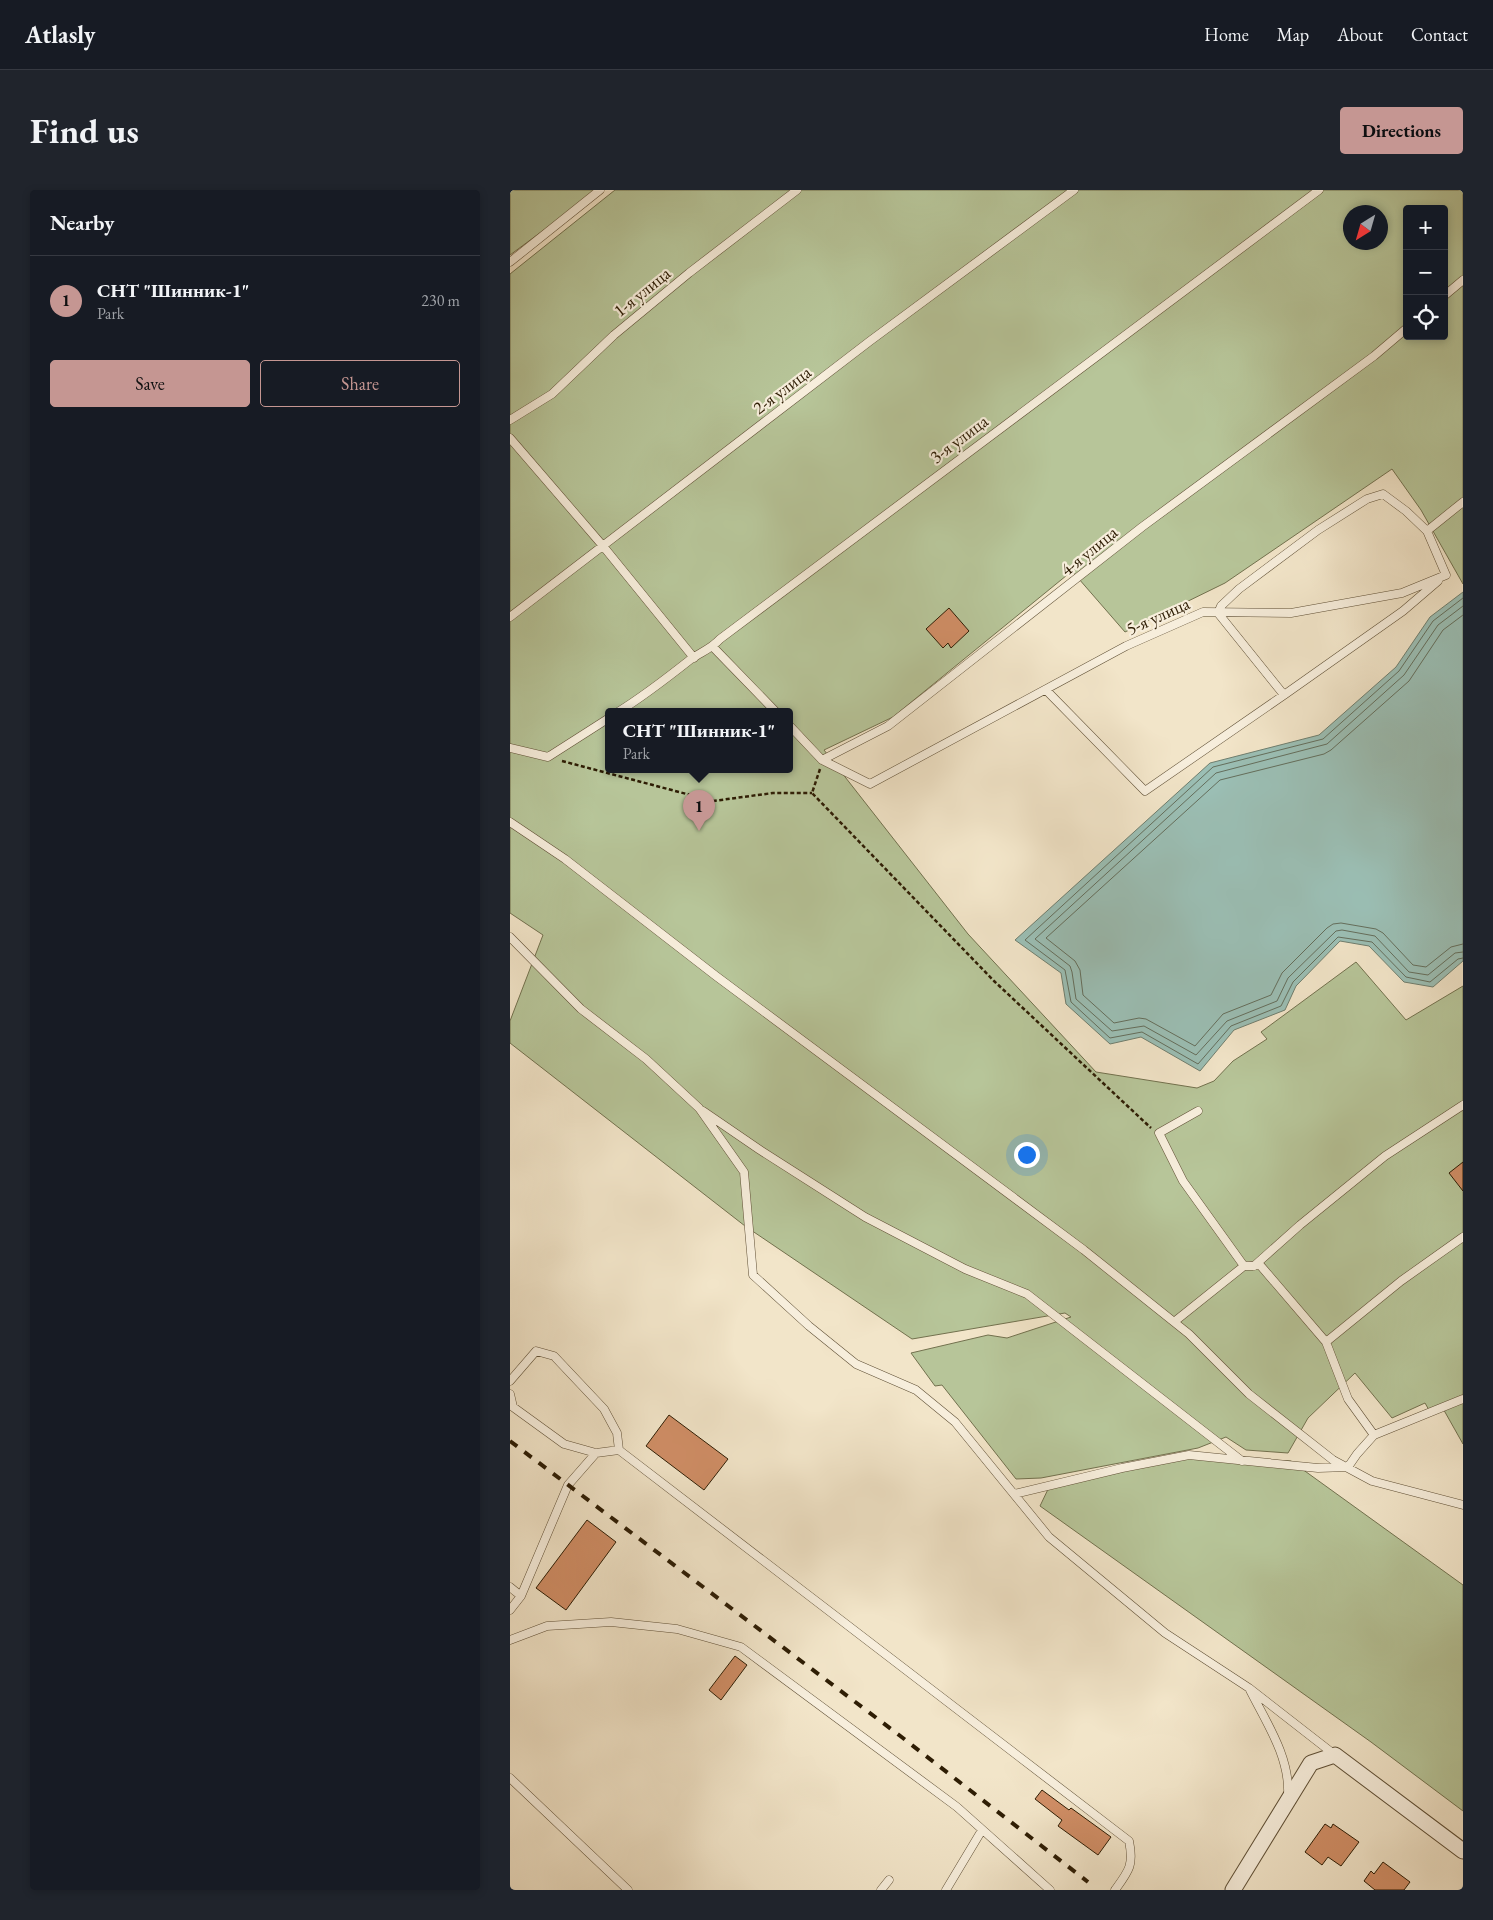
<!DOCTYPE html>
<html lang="en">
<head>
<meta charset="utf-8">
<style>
  :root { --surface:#171b24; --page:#20242c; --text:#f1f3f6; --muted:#9ea1a6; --line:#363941; --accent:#c59692 }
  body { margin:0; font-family:"EB Garamond",serif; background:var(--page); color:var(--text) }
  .controls { position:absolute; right:15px; top:15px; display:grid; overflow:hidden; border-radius:5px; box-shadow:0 2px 8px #0003 }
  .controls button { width:45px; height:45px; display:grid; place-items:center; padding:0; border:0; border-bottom:1px solid var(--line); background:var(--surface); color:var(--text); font:25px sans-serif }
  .compass { position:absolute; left:833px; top:15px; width:45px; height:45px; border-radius:50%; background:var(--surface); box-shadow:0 2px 8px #0003; rotate:217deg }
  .you { position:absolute; left:516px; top:964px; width:18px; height:18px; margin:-12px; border:4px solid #fff; border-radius:50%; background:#1a73e8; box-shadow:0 0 0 8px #1a73e833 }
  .badge { display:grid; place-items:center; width:32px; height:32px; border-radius:50%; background:var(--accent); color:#111; font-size:16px; font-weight:700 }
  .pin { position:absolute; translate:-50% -41px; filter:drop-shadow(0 1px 2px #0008) }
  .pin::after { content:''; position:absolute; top:26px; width:18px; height:15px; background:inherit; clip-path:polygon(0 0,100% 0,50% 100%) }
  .popup { position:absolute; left:95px; top:518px; width:188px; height:65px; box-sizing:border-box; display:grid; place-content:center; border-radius:5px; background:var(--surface); filter:drop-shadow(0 1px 4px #0005); font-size:16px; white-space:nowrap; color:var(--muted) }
  .popup b { font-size:19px; color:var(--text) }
  .popup::after { content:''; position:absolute; left:50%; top:100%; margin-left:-10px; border:10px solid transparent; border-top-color:var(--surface) }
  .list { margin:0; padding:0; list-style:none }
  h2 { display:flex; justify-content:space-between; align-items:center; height:65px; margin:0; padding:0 20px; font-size:21px }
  h2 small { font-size:16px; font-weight:400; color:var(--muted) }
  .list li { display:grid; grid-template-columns:32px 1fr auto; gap:15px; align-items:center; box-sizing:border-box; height:90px; padding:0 20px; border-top:1px solid var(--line) }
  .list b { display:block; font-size:19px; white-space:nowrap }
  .list p { margin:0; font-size:16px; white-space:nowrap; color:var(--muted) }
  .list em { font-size:16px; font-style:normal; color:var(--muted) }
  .actions { display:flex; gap:10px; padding:15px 20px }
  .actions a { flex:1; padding:11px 0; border:1px solid var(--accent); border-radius:5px; text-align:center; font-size:18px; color:var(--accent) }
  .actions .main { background:var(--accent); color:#111 }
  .icon { flex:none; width:28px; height:28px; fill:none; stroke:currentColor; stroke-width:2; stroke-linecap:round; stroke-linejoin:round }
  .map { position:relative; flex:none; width:953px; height:1700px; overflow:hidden; border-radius:5px }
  header { display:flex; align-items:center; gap:30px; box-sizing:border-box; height:70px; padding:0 25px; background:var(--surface); border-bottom:1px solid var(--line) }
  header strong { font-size:24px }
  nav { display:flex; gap:28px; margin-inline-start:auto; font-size:18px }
  .intro { display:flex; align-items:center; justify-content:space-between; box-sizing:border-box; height:120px; padding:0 30px }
  h1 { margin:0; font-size:35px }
  .button { padding:12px 22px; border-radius:5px; background:var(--accent); color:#111; font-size:18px; font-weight:700 }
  main { display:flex; gap:30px; padding:0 30px }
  aside { flex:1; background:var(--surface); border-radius:5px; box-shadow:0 2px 8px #0003 }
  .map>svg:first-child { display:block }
</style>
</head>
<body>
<header>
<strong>Atlasly</strong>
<nav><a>Home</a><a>Map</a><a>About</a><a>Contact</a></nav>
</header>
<div class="intro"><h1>Find us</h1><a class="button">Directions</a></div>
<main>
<aside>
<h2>Nearby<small></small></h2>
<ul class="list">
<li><span class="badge">1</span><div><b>СНТ &quot;Шинник-1&quot;</b><p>Park</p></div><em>230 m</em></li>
</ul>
<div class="actions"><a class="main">Save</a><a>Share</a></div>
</aside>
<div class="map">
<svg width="953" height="1700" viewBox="0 0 953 1700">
  <rect width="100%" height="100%" fill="#f2e5c9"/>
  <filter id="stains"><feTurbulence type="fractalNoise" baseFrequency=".004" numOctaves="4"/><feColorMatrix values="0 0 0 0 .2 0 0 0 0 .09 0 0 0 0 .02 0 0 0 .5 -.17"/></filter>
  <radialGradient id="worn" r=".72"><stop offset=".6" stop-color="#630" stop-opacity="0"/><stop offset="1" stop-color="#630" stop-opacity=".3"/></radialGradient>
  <!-- green -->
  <path fill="#b7c599" stroke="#72714e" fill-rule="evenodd" d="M0,0H88L0,65Z
    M105,0H953V394L911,320L882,279L715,393L615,442L562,381L383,527L314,560L458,744L586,882L687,898L704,891L723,871L757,849L751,842L846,772L896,830L953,796V1254L931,1215L919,1220L915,1213L882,1228L845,1183L798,1228L778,1263L736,1260L716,1247L688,1258L531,1288L506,1289L432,1195L425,1196L401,1163L478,1145L497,1148L561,1127L555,1123L402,1149L235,1036L0,853V831L33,745L0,723V84ZM897,19H934V146H897ZM841,22H871V52H841ZM99,522H279V580H99Z
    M685,1267L781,1271L953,1395V1621L861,1552L530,1316L541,1293Z"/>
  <!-- water -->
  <path fill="#9bbfb5" stroke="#6f7e6e" d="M953,402V771L923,797L894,792L859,756L830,751L786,796L775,820L724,840L690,881L631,847L600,854L556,814L551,783L505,750L700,573L809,545L886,477L920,427Z"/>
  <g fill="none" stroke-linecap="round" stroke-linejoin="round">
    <!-- shore -->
    <path stroke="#646e5c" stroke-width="1" d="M953,408L923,431L889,481L813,549L703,577L515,750L555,780L561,812L600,848L632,842L688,874L721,836L771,816L783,792L828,747L862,752L896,787L920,792L948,769L953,768
      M953,416L928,435L894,485L817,554L706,583L525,749L560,776L562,782L566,809L602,841L634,836L686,865L717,831L767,811L778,788L826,741L832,740L865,746L899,782L918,785L945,763L953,762
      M953,425L933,440L899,491L821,560L814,564L710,590L536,748L565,771L570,780L573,805L604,833L629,828L636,829L685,856L713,824L761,805L772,783L817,738L823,734L831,733L866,739L873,743L903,775L916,777L941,757L953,754"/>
  </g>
  <!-- building -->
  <path fill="#d08e66" stroke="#2e1d04" d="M439,418L459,441L441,458L438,453L433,458L416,439Z
    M953,972V1001L939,983Z
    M159,1225L218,1269L194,1300L136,1256Z
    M77,1330L106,1352L56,1420L26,1398Z
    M225,1466L237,1475L211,1510L199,1500Z
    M532,1600L559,1620L561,1618L601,1647L588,1665L548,1636L552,1630L525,1609Z
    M815,1634L821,1638L823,1634L849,1652L831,1676L818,1667L812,1675L795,1662Z
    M873,1672L900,1692L894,1700H865L854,1691L861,1681L864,1684Z"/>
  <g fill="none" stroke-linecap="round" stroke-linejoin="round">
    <!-- service casing -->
    <g stroke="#5f4f35" stroke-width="9">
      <path id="service" d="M0,72L90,0
        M934,106L953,90
        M0,230L42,204L104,145L179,83L287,0
        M0,248L93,356L184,468
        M917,341L896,321L873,304L857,309L808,340L729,399L711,416L708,423L774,505L893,421L928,391
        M0,427L360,151L564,0
        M203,457L266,522
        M536,500L635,601L774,505
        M108,522C134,506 157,488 181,469C191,462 201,459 210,449L809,0
        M279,535L312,570L378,536L632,337L864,166L897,138
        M0,558L38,567L99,528
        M312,570L360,594L616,456L693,422L781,423L892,403L936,385L917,341L953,312
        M0,632L55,669L206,786L574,1060L679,1144L739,1204L823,1270L862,1291L953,1315
        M0,747L71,819L136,869L189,918L234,982L243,1085L299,1136L346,1174L406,1200L445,1232L539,1347L655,1443L739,1498L825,1565
        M193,921L250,960L355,1027L455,1079L517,1104L732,1271
        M688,921L649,943L673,991L734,1076L750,1075L816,1152L838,1209L864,1245
        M744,1076L790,1035L875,966L953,915
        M664,1132L734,1076
        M816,1152L891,1091L953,1047
        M0,1191L26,1161L44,1166L94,1219L107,1243L109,1260
        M0,1204L3,1217L54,1254L86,1263L109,1260L619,1651C624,1675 619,1681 605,1700
        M504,1304L612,1278L679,1265L808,1278L838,1277L847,1264L864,1245L953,1209
        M0,1397L11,1406
        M0,1420L11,1406L58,1295L86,1263
        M0,1450L37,1436L101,1432L167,1439L231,1457L447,1617L540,1700
        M740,1500C756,1532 780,1567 778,1605
        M0,1588L118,1700
        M371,1700L379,1690
        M436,1700L472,1640"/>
    </g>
    <!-- minor casing -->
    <g stroke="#5f4f35" stroke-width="17">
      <path id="minor" d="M723,1700L801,1573L825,1565L953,1661"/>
    </g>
    <!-- path -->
    <path stroke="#2e1d04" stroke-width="2.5" stroke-dasharray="4 2.5" stroke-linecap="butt" d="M52,571L203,611L263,603H302
      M310,579L302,603L484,791L641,938"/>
    <!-- service -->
    <use href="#service" stroke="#f7eedc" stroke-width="8"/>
    <!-- minor -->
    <use href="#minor" stroke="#f7eedc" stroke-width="15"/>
    <!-- rail -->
    <path stroke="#2e1d04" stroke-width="4" stroke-dasharray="9 9" stroke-linecap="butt" d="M0,1251L389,1545L578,1692"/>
  </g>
  <g text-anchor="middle" stroke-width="4.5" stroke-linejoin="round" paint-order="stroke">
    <!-- street labels -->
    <g font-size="18" fill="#2e1d04" stroke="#f7eedc">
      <text transform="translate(132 102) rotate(-39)" y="6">1-я улица</text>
      <text transform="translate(272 200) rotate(-37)" y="6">2-я улица</text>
      <text transform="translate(449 249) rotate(-37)" y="6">3-я улица</text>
      <text transform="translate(579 361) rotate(-39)" y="6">4-я улица</text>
      <text transform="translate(648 426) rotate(-24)" y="6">5-я улица</text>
    </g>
  </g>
  <rect width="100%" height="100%" filter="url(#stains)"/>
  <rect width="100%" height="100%" fill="url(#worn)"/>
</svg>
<div class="controls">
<button>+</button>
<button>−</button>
<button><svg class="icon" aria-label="locate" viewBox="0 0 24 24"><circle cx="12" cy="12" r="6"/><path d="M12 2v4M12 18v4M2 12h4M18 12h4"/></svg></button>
</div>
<svg class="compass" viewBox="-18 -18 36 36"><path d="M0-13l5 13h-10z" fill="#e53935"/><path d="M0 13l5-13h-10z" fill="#9ea1a6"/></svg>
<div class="you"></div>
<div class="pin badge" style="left:189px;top:641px">1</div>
<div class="popup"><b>СНТ &quot;Шинник-1&quot;</b>Park</div>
</div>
</main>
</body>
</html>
